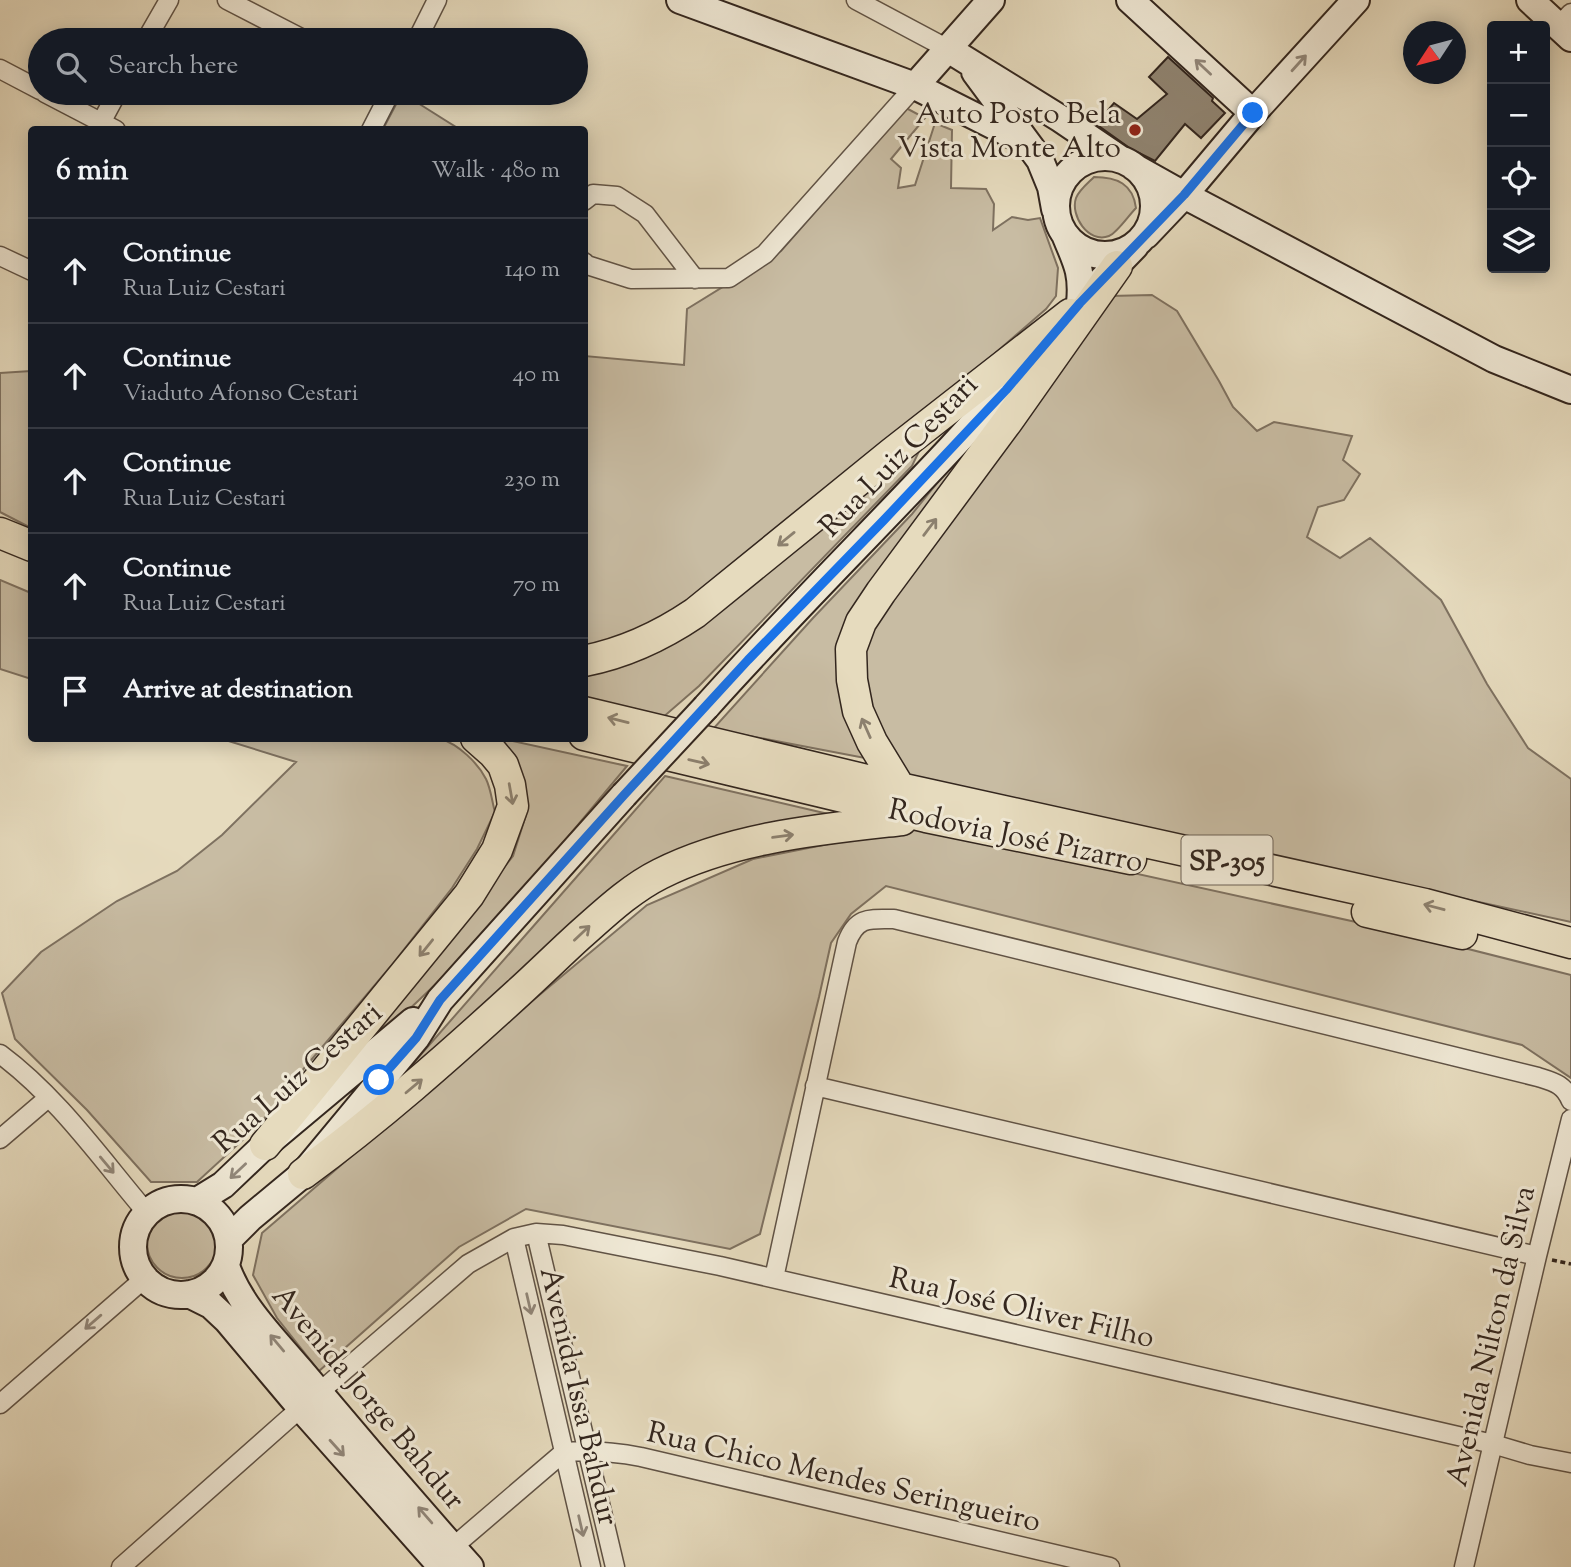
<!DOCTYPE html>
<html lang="en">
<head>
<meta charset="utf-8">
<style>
  :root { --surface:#171b24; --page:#20242c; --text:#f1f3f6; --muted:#9ea1a6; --line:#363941 }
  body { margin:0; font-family:"Sorts Mill Goudy",serif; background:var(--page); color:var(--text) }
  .controls { position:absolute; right:21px; top:21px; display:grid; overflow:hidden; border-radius:7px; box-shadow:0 4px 18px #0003 }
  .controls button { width:63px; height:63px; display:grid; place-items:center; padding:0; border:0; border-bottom:2px solid var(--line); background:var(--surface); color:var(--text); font:35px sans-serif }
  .compass { position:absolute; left:1403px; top:21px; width:63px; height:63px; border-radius:50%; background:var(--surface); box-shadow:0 4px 18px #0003; rotate:234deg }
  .stop { position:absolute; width:21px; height:21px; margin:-16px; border:5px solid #1a73e8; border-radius:50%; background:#fff }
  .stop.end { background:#1a73e8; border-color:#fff; box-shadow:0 2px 7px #0008 }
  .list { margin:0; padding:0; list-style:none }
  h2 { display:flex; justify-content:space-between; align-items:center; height:91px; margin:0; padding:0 28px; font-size:30px }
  h2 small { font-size:23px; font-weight:400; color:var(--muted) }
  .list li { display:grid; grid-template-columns:46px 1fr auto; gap:21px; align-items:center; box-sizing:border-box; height:105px; padding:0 28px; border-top:2px solid var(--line) }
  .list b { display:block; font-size:26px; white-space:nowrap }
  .list p { margin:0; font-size:23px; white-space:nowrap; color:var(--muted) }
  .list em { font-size:23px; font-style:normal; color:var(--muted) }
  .icon { flex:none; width:38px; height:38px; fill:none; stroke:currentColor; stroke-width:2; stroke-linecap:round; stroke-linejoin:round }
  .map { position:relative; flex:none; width:1571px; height:1567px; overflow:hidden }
  .search { position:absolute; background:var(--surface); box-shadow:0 4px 18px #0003; left:28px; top:28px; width:560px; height:77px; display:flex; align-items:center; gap:18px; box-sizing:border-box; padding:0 24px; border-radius:38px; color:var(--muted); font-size:26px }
  .panel { position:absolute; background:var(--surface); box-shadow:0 4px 18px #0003; left:28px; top:126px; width:560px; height:616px; border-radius:7px }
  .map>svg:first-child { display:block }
</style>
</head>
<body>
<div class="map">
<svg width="1571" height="1567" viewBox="0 0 1571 1567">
  <rect width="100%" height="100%" fill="#e6dbbe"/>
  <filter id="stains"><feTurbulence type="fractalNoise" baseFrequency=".00286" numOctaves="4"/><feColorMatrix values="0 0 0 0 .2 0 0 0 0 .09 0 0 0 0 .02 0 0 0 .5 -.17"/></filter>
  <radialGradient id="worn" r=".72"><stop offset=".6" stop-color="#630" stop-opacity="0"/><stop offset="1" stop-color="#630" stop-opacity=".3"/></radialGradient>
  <!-- green -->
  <path fill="#c8bca3" stroke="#7e7160" stroke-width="2" d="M402,93L459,129H383Z
    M906,108L925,118L891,159L901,168L898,188L915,185L935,123L952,130L951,188L986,189L994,204L993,230L1012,217L1028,220L1040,218L1058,268L1056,296L1046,309L897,438L686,608L585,651V356L684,365L687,309L781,251Z
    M1094,177C1117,177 1133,184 1136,208C1129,215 1117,233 1109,236C1088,244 1070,215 1076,198C1079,190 1088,183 1094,177Z
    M1152,295L1177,311L1219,381L1233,407L1257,431L1274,422L1352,436L1343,460L1360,474L1344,500L1318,507L1307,537L1340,558L1370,538L1396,560L1441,600L1487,684L1528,748L1571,779V922L905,777L864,697L860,649L870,623L1110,296Z
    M31,371H32L31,528L0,512V373Z
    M924,441L912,466L699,686L661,719L585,699L584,668L616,662Z
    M975,449L843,628L841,686L870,759L713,729L813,618L912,514L954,462Z
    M0,580L31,593V679L0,669Z
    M222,739H441C458,744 478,763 486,779C491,789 492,802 495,812L477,849L452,888L391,966L301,1072L259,1125L197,1182H151L87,1110L15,1039L2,993L41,952L117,901L177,871L222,835L296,762Z
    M490,739H503L627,766C560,846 494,929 418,1001C399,1019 378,1036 358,1053L513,856L526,815L517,760Z
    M665,776L837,816L659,863L367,1116Z
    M919,826L1397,931L1571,975V1078L1522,1045L886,886L851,914L831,943L819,997L760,1234L730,1249L526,1209L459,1247L319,1371L277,1318L253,1275L262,1233L525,1007L647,905L753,859Z
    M147 1243a35 35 0 1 1 70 0a35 35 0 1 1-70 0Z"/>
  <!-- building -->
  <path fill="#908471" stroke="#33261e" stroke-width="2" d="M1168,57L1213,98L1212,101L1225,113L1201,138L1185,124L1155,161L1131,149L1096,124L1114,103L1137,119L1167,94L1149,77Z"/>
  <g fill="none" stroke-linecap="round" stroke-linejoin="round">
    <!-- street casing -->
    <g stroke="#605346" stroke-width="21">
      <path id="street" d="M227,0L305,40
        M856,0L948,49
        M1558,26L1571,13
        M146,40L169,0
        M417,40L437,0
        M0,69L40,90
        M45,93L116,130
        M97,130L117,93
        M371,130L390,93
        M584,201L593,194L617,196L645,214L695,279
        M0,256L32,271
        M584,262L587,265L631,279L729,278L765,254L915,86
        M0,1054C58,1097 101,1159 147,1213
        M815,1086L1537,1256
        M0,1139L48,1098
        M536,1233L615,1567
        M514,1238L591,1567
        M774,1278L847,942C857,916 870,919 894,919L1538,1077C1554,1082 1564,1084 1571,1101
        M0,1404L145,1278
        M446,1553L564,1452C591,1450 615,1452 641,1457L1110,1567
        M121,1567L287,1420L468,1264L514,1238L536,1233L563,1235L720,1266L1493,1444L1530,1455L1571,1463
        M1464,1567L1537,1256L1571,1119"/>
    </g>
    <!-- secondary casing -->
    <g stroke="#33261e" stroke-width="30">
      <path id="secondary" d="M680,0L915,86L1026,142
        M1130,0L1253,113
        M1530,0L1571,38
        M948,49L1061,119L1120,159
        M975,72L1040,160L1051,187L1055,209
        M915,86L991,0
        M1056 206a49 49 0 1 1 98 0a49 49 0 1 1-98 0Z
        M1134,167L1184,195L1494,359L1571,390
        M1146,235L1184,195L1253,113L1356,0
        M1066,237C1077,263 1083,274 1080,303
        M1102,280L1135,246
        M706,707C817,583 938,469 1046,342
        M133 1247a48 48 0 1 1 96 0a48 48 0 1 1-96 0Z
        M197,1201L223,1185L265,1145L413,1021
        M229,1239L250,1218L303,1174L416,1038L440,1000L624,795
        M226,1266C240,1306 272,1337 299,1369C355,1436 412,1502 470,1567
        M189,1294L211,1305L227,1320L301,1408L442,1567"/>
    </g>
    <!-- primary casing -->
    <g stroke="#33261e" stroke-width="33">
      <path id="primary" d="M0,533L32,546
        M584,661C625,653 661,636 695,613L892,453L1070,314
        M584,712L900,788L1425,904L1571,943
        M584,735L926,817L1131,859
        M900,788L872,742L858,711L852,680L851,649L861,622L881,592L1007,422L1117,266
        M1367,912L1462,934
        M265,1145L469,895L497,850L513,806L510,785L503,765L493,753L476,738
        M303,1174C379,1118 448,1057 518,993C539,974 559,954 580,935C605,913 630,889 660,874C733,837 822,829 902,820"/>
    </g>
    <!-- path -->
    <path stroke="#33261e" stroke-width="3.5" stroke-dasharray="5 3.5" stroke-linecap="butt" d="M1552,1260L1571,1264"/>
    <!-- street -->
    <use href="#street" stroke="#efe8d5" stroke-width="18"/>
    <!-- secondary -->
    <use href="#secondary" stroke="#efe8d5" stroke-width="26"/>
    <!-- primary -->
    <use href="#primary" stroke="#e6dbbe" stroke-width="30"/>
    <!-- secondary-bridge casing -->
    <g stroke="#33261e" stroke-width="30" stroke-linecap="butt">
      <path id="secondary-bridge" d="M624,795L706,707"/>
    </g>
    <!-- secondary-bridge -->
    <use href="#secondary-bridge" stroke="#efe8d5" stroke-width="26"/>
  </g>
  <!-- one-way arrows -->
  <defs><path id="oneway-shaft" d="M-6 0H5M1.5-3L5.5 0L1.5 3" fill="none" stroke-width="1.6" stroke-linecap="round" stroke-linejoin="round" transform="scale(1.75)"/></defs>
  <g stroke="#91877a">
    <use href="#oneway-shaft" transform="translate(1299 63) rotate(-48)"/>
    <use href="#oneway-shaft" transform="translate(1203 67) rotate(-137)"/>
    <use href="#oneway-shaft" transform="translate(107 1165) rotate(50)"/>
    <use href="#oneway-shaft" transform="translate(238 1171) rotate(137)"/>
    <use href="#oneway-shaft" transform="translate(529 1304) rotate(77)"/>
    <use href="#oneway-shaft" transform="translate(93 1322) rotate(139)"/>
    <use href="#oneway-shaft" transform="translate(277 1343) rotate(-130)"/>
    <use href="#oneway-shaft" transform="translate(337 1448) rotate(48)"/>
    <use href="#oneway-shaft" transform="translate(425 1515) rotate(-131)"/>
    <use href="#oneway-shaft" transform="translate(581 1526) rotate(77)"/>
  </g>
  <g stroke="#8c806e">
    <use href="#oneway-shaft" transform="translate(930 527) rotate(-53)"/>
    <use href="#oneway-shaft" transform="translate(786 539) rotate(141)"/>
    <use href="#oneway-shaft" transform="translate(618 720) rotate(-166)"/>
    <use href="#oneway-shaft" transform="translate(866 728) rotate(-114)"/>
    <use href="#oneway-shaft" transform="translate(699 762) rotate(13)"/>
    <use href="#oneway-shaft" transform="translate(511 794) rotate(80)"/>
    <use href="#oneway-shaft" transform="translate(783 836) rotate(-8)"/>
    <use href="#oneway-shaft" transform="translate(1434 907) rotate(-165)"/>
    <use href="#oneway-shaft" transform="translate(582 933) rotate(-43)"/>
    <use href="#oneway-shaft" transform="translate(426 948) rotate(129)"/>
    <use href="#oneway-shaft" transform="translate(414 1086) rotate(-40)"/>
  </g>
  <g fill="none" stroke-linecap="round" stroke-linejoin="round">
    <!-- route -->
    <path stroke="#1a73e8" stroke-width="9" d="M379,1080L416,1038L440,1000L624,795L748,660L883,521L1006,390L1080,303L1184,195L1253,113"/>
  </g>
  <!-- markers -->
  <circle fill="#8f2418" stroke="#efe8d5" stroke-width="2.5" cx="1135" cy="130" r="7"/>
  <g text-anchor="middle" stroke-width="6" stroke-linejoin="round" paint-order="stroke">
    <!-- shield labels -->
    <rect fill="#efe8d5" stroke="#6b6055" stroke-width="2" x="1181.5" y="835.5" width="91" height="49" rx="5"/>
    <g font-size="28" font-weight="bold" fill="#33261e">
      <text x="1227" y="870">SP-305</text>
    </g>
    <!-- poi labels -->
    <g font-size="30" fill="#33261e" stroke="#efe8d5" text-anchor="end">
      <text x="1121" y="123">Auto Posto Bela<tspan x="1121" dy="34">Vista Monte Alto</tspan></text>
    </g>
    <!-- street labels -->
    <g font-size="30" fill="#33261e" stroke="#efe8d5">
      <text transform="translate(898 455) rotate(-46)" y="10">Rua Luiz Cestari</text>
      <text transform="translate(1016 835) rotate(12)" y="10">Rodovia José Pizarro</text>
      <text transform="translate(297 1077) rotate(-41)" y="10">Rua Luiz Cestari</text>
      <text transform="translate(1022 1307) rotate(13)" y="10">Rua José Oliver Filho</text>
      <text transform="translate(1490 1336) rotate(-77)" y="10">Avenida Nilton da Silva</text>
      <text transform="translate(580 1396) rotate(77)" y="10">Avenida Issa Bahdur</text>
      <text transform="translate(369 1397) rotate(50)" y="10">Avenida Jorge Bahdur</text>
      <text transform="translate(844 1476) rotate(13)" y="10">Rua Chico Mendes Seringueiro</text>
    </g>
  </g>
  <rect width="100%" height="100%" filter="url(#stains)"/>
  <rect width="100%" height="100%" fill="url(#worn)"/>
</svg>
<div class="controls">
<button>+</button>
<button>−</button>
<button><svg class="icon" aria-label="locate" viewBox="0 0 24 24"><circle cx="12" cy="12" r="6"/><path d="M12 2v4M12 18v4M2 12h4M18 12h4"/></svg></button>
<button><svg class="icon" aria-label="layers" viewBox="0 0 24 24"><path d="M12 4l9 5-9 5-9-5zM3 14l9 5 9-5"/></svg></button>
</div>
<svg class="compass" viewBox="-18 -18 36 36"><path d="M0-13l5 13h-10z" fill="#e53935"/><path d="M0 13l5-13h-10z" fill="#9ea1a6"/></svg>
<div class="stop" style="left:379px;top:1080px"></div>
<div class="stop end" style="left:1253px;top:113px"></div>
<div class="search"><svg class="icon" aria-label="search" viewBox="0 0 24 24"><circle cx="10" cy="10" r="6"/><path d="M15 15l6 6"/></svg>Search here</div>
<section class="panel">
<h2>6 min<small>Walk · 480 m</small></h2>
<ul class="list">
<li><svg class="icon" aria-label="ahead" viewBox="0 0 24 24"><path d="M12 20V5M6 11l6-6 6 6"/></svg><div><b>Continue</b><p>Rua Luiz Cestari</p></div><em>140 m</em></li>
<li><svg class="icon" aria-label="ahead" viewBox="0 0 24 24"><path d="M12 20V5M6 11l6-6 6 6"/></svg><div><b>Continue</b><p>Viaduto Afonso Cestari</p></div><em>40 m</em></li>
<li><svg class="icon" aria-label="ahead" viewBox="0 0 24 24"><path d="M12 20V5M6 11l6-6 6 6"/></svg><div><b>Continue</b><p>Rua Luiz Cestari</p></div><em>230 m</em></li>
<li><svg class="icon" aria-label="ahead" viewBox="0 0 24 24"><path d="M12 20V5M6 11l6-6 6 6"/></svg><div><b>Continue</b><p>Rua Luiz Cestari</p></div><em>70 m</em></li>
<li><svg class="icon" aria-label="arrive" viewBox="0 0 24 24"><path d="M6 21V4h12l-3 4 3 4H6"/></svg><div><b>Arrive at destination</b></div></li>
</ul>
</section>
</div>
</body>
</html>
